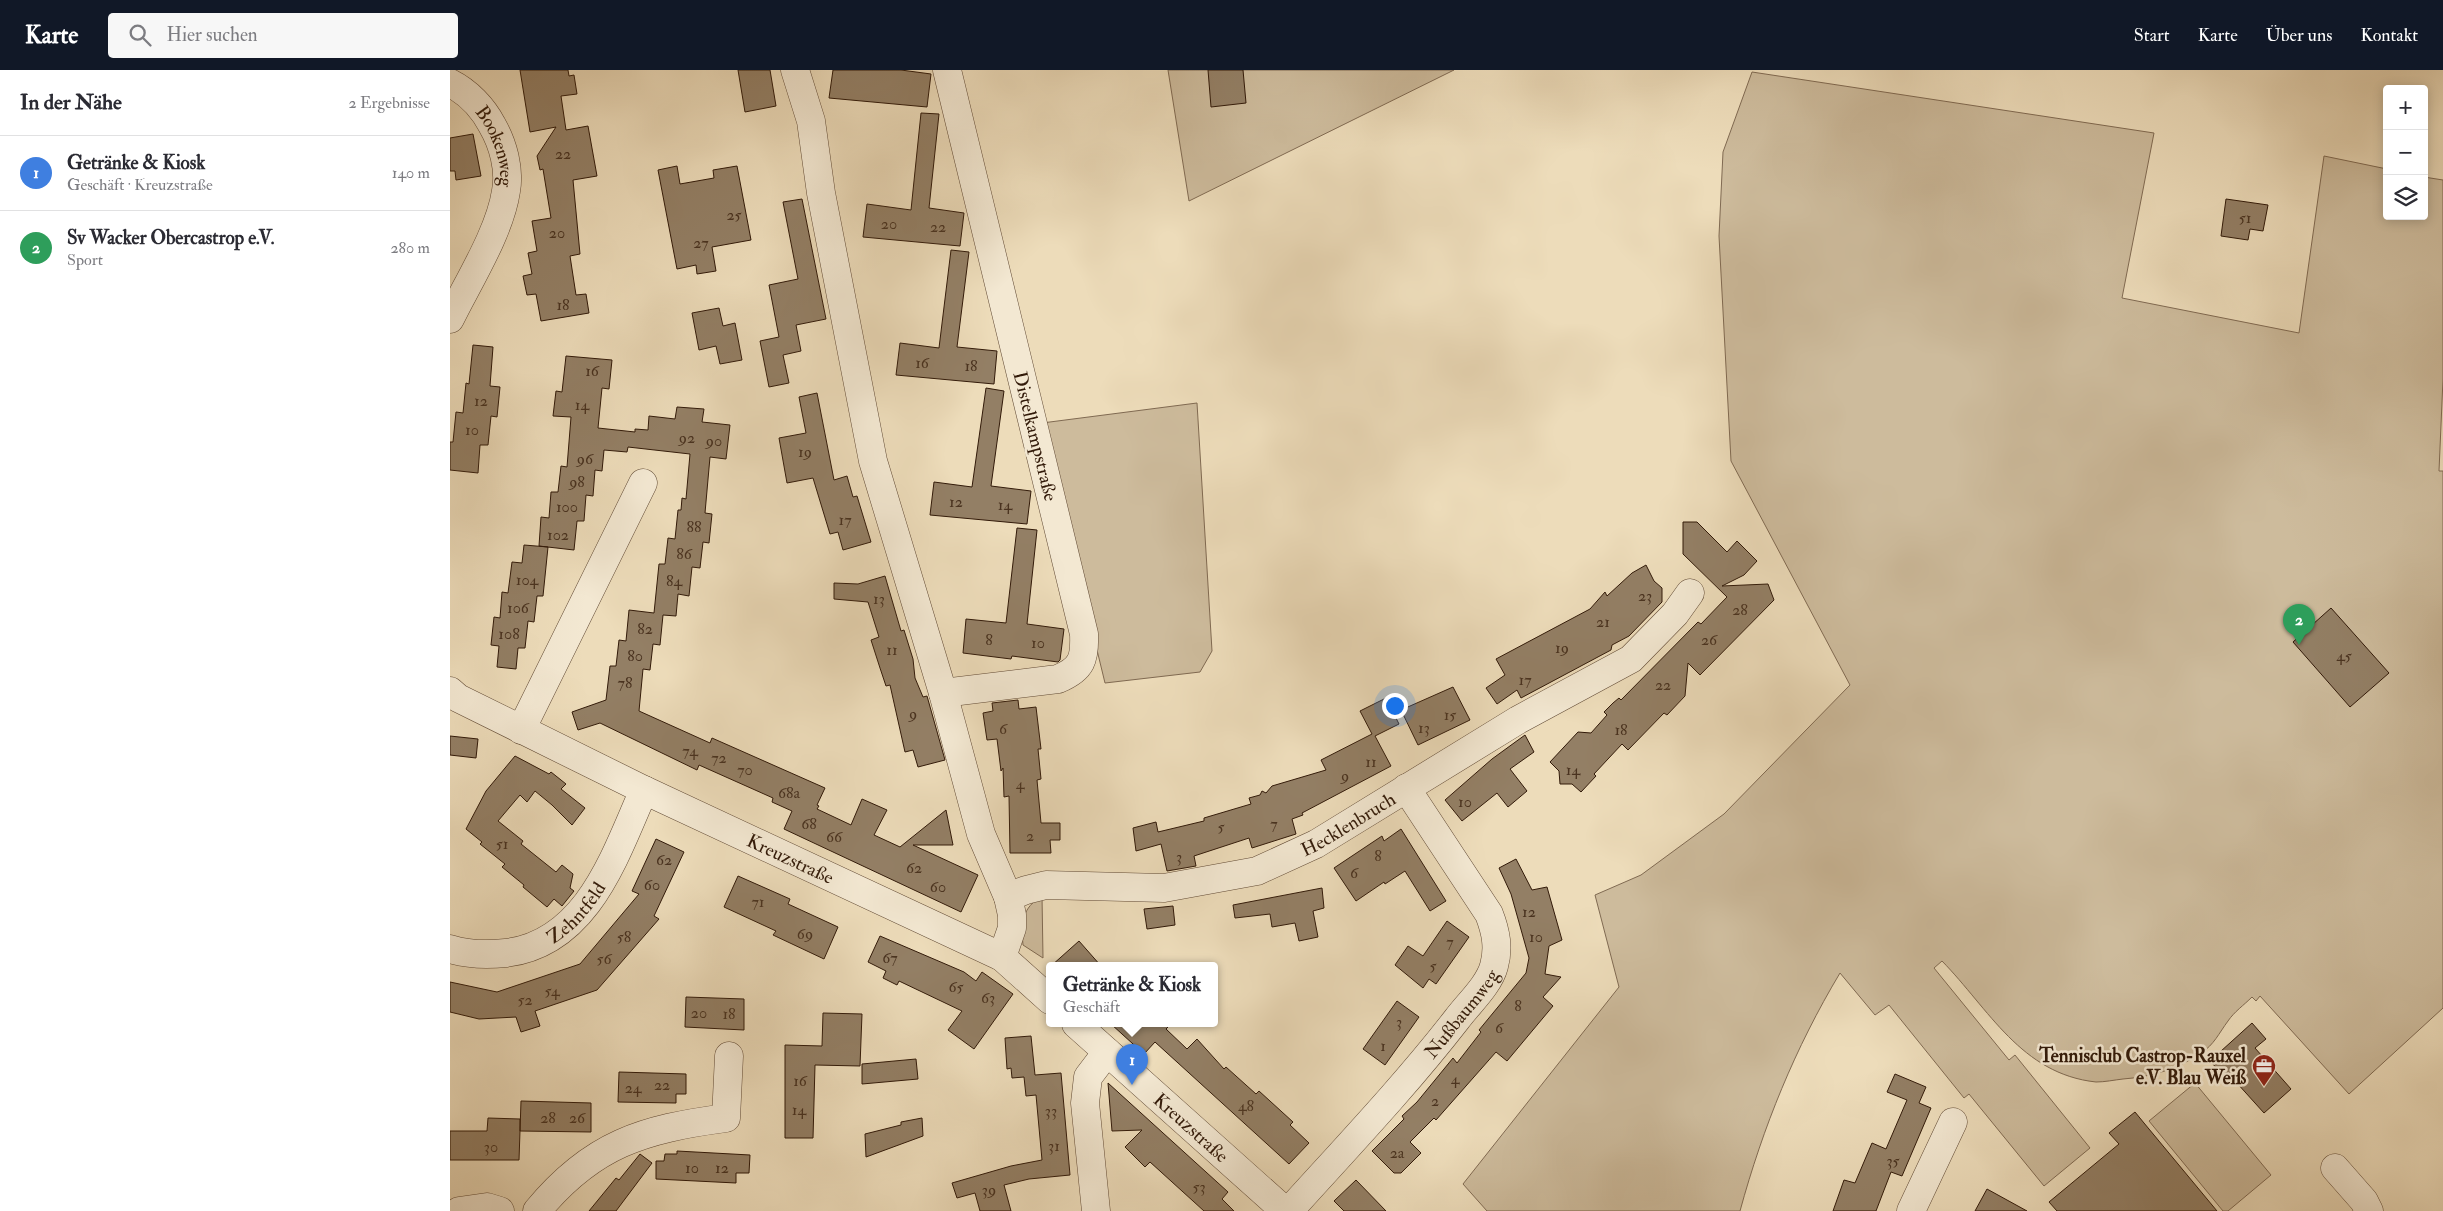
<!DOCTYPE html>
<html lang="de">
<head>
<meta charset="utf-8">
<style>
  :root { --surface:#fff; --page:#f7f7f7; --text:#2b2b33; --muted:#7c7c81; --line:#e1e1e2; --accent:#111827 }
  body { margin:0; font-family:"IM FELL Double Pica",serif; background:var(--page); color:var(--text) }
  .controls { position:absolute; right:15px; top:15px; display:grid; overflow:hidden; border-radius:5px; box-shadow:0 2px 12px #0003 }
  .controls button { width:45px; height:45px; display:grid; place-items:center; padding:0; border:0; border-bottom:1px solid var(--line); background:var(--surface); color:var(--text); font:25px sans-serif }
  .you { position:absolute; left:944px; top:635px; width:18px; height:18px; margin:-12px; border:4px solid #fff; border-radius:50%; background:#1a73e8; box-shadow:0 0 0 8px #1a73e833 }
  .badge { display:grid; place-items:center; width:32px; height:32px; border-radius:50%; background:var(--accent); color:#fff; font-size:16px; font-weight:700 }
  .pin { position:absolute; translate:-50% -41px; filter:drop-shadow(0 1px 2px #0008) }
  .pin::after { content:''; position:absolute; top:26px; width:18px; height:15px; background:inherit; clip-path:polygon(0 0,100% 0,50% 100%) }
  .popup { position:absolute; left:596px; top:892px; width:172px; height:65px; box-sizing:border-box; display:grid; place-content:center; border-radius:5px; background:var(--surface); filter:drop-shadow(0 1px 4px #0005); font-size:16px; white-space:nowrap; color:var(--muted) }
  .popup b { font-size:19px; color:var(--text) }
  .popup::after { content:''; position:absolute; left:50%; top:100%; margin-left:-10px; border:10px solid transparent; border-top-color:var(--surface) }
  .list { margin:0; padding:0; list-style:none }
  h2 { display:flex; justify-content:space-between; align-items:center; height:65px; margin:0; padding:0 20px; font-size:21px }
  h2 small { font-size:16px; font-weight:400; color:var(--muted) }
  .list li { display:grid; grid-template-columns:32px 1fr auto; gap:15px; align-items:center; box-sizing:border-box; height:75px; padding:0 20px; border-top:1px solid var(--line) }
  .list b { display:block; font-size:19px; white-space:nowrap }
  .list p { margin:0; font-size:16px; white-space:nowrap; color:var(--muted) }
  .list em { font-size:16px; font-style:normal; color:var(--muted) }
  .icon { flex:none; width:28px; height:28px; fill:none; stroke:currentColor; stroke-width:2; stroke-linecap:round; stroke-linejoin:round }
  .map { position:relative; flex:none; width:1993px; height:1141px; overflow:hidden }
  header { display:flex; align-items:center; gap:30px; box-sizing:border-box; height:70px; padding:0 25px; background:var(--accent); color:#fff }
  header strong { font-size:24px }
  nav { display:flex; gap:28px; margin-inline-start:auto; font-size:18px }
  .search { width:350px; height:45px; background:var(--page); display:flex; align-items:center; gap:12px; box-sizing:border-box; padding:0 18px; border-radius:5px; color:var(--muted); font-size:19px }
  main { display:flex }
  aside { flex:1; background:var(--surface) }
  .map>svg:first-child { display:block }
</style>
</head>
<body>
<header>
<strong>Karte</strong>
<div class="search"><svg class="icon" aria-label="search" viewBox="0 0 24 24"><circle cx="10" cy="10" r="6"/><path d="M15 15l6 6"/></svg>Hier suchen</div>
<nav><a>Start</a><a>Karte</a><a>Über uns</a><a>Kontakt</a></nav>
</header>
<main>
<aside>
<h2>In der Nähe<small>2 Ergebnisse</small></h2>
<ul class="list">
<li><span class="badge" style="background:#3f7fe0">1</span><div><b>Getränke &amp; Kiosk</b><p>Geschäft · Kreuzstraße</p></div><em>140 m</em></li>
<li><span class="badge" style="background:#2e9e5b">2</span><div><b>Sv Wacker Obercastrop e.V.</b><p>Sport</p></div><em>280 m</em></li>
</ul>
</aside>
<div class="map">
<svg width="1993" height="1141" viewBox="0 0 1993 1141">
  <rect width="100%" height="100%" fill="#eddcba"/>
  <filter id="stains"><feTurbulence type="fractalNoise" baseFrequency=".004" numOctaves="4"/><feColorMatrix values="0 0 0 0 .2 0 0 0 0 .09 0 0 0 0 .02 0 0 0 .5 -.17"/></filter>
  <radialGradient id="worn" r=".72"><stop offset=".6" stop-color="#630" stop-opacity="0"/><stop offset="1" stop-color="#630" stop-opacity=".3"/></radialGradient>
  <!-- green -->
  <path fill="#cdbb9c" stroke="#806a52" d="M718,0H1004L739,131Z
    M1302,2L1704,63L1672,228L1849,263L1874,86L1937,99V146H1974V107L1993,110V309L1989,401H1993V938L1899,1024L1810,926L1806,931L1802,927C1794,935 1784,942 1778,951C1769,963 1764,975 1751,983C1728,999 1701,1007 1673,1009C1664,1010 1655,1012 1646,1012C1571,1004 1539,939 1492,891L1484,898L1559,990L1565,985L1640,1078L1594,1116L1519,1024L1514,1028L1439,935L1425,945L1390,903C1345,978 1313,1057 1290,1141H1037L1013,1114L1169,917L1145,825L1191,805L1274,744L1400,615L1281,391L1269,166L1273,82Z
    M747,333L762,581L750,602L655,613L592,353Z
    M592,826L593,888L573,875C571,852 572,838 592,826Z
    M1745,1013L1821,1105L1778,1141H1773L1699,1051Z"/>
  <!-- building -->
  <path fill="#937f65" stroke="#321a09" d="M70,0H118L119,6L124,5L127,24L111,26L116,60L138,56L147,106L123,110L130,184L120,186L126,225L136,224L139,243L91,251L86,224L77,225L73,206L82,204L78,183L87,181L82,151L101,148L93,99L90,100L87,86L106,57L80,62Z
    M288,0H320L326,36L295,42Z
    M383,0H451L481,4L477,37L379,28Z
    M758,0H793L796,33L761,37Z
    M471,43L489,44L479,138L514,143L510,176L413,167L417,134L461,140Z
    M23,64L31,106L6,110L5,101H0V68Z
    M227,96L230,114L264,108L263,100L287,96L301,170L262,177L266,201L247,204L246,195L227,199L208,100Z
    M352,129L376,249L346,255L351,281L333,285L339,313L319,317L310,271L329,267L319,215L348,209L333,132Z
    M1776,129L1818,135L1813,161L1800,159L1798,170L1771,166Z
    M501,180L519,182L507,277L547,281L544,314L446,305L450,273L489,278Z
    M269,238L273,256L285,253L292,290L270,294L266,276L249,280L242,243Z
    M23,275L43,277L40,316L50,317L47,347L41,346L38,375H30L28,403L0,400V372H3L6,342L13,343L16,313L19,314Z
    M116,286L162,290L159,319L152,318L148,358L185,362V359L198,360L199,346L225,349L227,337L254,339L252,352L280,355L276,389L260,387L255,443L262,444L259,473L253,472L250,498L242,497L239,526L228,524L226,546L213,545L210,575L203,574L200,600L193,599L189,641L260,673L262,668L375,718L367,735L369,736L367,739L401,755L412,729L437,740L424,765L450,777L496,740L503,775H463L528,805L511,842L334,759L342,741L322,732L323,728L249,695L247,700L150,653L128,660L122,642L156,630L160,596H166L169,570L176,571L179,540L204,543L209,494H215L218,468L225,469L228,440H231L232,428L236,429L240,384L178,377L177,382L154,380L152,401L145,400L143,426L136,425L134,451H127L124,480L89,476L91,447L99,448L101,422H108L111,396L117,397L121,347L103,346L106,321L112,322Z
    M536,318L554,321L541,416L581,421L577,454L480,445L484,412L522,417Z
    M367,323L384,410L397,406L403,427L407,426L421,472L393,480L388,462L380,464L363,408L337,413L329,368L356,363L349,327Z
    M1233,452H1247L1277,482L1287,471L1307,491L1294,505L1272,516L1318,514L1324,530L1250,605L1238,593L1235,626L1217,645L1214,643L1178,680L1172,674L1144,704L1146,706L1131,722L1122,714H1110L1109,701L1100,692L1128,662L1141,663L1157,645L1154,642L1163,633L1169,628L1171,630L1248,552L1251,554L1277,527L1233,484Z
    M567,458L587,460L577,554L614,559L610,590L608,592L562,586L561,589L513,583L516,549L556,553Z
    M74,475L98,477L93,526H87L84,552L78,551L75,578H68L66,599L47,597L49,576L41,575L44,547L50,548L52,522L58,523L62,492L72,493Z
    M1196,495L1204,511L1212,518V532L1179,566L1162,575L1161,580L1071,628L1067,620L1047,634L1036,618L1055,605L1046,589L1140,539L1155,522L1157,526L1182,503Z
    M435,506L451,561L454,560L463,589L465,608L473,627L477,626L495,690L468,697L463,680L455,682L440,615L436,616L430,598L421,570L429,567L418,532L384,529V513L408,514Z
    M1881,538L1939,603L1900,637L1843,572Z
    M1003,617L1020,650L968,675L951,640Z
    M936,628L949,654L925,666L941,696L852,743L853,745L842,749L846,764L802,778L799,768L744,786L746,796L717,801L711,774L686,781L683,758L706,752L708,762L754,751V748L801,734L799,728L810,725L812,721L816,723L822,716L876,700L871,690L922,664L910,641Z
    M568,630L569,639L586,637L591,679H588L591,709L587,710L591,753H610V770H600L601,783H560L559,726L554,727L553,698L551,701L547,669L537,670L533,643L543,641L542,633Z
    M1075,665L1084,682L1060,699L1077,721L1058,737L1047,723L1012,751L995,730L1042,689Z
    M0,666L28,669L26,688L0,685Z
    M65,686L99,704L101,702L116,714L111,719L135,738L122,755L102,735L85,721L77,732L70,725L48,751L73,771L71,774L106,802L112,795L123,804L120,818L124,821L112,836L104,829L97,837L73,817L74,815L52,797L55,794L30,774L32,772L16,759L36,721Z
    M951,759L996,831L980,841L955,801L935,814L934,812L906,831L884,798L932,766L934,771Z
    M206,769L234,782L204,846L209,849L147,920L85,941L90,956L71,962L66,947L29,949L0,942V912L47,922L130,894L189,824L182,821Z
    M1066,789L1082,820L1097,817L1112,870L1099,876L1095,904L1111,907L1093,927L1103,936L1057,991L1046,982L986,1050L984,1048L960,1072L971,1083L951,1103H944L922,1081L954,1049L952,1046L967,1032L1003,988L1007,993L1031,962L1029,960L1076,903L1079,888L1061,824L1049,798Z
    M288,806L340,829L338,834L388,857L374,889L323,865L326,861L274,837Z
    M872,818L874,838L863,841L868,867L849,871L845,853L822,857L820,844L785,848L783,835Z
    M723,836L725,855L697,859L694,839Z
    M997,851L1019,867L986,914L979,909L973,918L945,895L958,876L973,886Z
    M430,866L514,902L526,911L532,902L563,924L524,979L498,960L512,941L449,911L447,915L433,908L436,901L418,892Z
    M629,871L651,896H601Z
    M236,927L294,929V960L235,957Z
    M947,931L969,947L935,995L913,979Z
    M373,943L412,944L410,996L365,995L363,1068H335V975L372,976Z
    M1802,953L1816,969L1805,978L1841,1019L1814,1043L1777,1002L1773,1005L1760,991Z
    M661,954H721L716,959L737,979L747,969L774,999L776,997L806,1024L809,1021L843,1052L840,1055L859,1073L839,1094L705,972L694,984Z
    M581,966L585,1005L611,1003L620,1105L579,1109L554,1115L561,1141H530L525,1123L507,1128L502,1113L561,1096L592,1090L586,1025L576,1026L574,1007L562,1008L561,998L557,999L555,968Z
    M466,989L468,1009L412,1014V994Z
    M169,1002L236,1004V1024H226V1033L168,1032Z
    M1445,1004L1476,1017L1469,1033L1481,1038L1452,1106L1441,1102L1426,1141H1383L1394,1110L1405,1113L1422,1073L1436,1079L1457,1030L1437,1022Z
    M658,1013L778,1122L772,1129L784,1141H754L700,1092L695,1097L675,1077L692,1060L662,1061Z
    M71,1031L141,1033V1062L70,1061L69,1090H0V1061H37L38,1048L70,1049V1061Z
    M1685,1042L1694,1053L1767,1141H1607L1599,1132L1669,1074L1659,1063Z
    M472,1048L473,1066L416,1087L415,1064L451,1055V1052Z
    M227,1081L300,1085L299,1103H286V1113L206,1109V1091H214L215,1084H227Z
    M190,1084L202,1093L166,1141H139L166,1108L169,1110Z
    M906,1110L936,1141H894L884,1131Z
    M1537,1119L1577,1141H1525Z"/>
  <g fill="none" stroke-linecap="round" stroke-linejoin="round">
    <!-- minor casing -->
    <g stroke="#614a35" stroke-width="29">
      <g id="minor">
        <path d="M345,0L361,51L371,123L423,391L493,623L531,764L558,827L562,845V858L552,887"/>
        <path id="s1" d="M0,13C18,22 33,38 42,55C53,74 60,99 56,121C50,162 18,212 0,249"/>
        <path id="s2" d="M0,621L8,628L194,720L552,887L600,930"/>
        <path d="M493,623L608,609C632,599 635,589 634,564L497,0"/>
        <path d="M71,660L193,413"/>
        <path id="s3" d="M558,827L576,820L596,815L714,818L807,801L866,774L1068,650L1181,589L1225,544L1240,523"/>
        <path id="s4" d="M0,879C19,885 37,885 56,883C138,873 165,785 194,720"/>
        <path id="s5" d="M626,954L835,1141"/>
        <path d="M1885,1098L1914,1131L1919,1141"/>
        <path d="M9,1141L37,1137L50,1141"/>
        <path d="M87,1141C142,1074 193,1059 276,1048L279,986"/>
        <path d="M646,1141L635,1033L638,1007L657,982"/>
        <path id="s6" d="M839,1141C896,1078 955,1016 1007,949C1019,933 1039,915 1044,896C1049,878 1046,862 1039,844L956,718"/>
        <path d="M1461,1141L1503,1052"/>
      </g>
    </g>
    <!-- minor -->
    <use href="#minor" stroke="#f3e8d2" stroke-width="28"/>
  </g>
  <!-- icons -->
  <defs>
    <g id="office-pin" transform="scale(1.25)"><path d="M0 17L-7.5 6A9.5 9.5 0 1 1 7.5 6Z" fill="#8f2418" stroke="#f3e8d2"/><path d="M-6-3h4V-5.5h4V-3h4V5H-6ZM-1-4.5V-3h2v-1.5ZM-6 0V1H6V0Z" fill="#fff"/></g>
  </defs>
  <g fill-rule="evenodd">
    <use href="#office-pin" x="1814" y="996"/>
  </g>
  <g text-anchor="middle" stroke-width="5" stroke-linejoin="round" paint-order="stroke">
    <!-- number labels -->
    <g font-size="16" fill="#4a3320">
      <text x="113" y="89">22</text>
      <text x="284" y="150">25</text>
      <text x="1795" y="153">51</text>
      <text x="439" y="159">20</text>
      <text x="488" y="162">22</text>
      <text x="107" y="168">20</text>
      <text x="251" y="178">27</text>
      <text x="113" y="240">18</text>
      <text x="472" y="298">16</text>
      <text x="521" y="301">18</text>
      <text x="142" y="306">16</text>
      <text x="31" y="336">12</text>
      <text x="132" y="340">14</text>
      <text x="22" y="365">10</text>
      <text x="237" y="373">92</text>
      <text x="264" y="376">90</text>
      <text x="355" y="387">19</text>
      <text x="135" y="394">96</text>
      <text x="127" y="417">98</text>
      <text x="506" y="437">12</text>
      <text x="555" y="440">14</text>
      <text x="117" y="442">100</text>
      <text x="395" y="455">17</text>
      <text x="244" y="462">88</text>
      <text x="108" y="470">102</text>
      <text x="234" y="489">86</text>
      <text x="77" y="515">104</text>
      <text x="224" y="516">84</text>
      <text x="1195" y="531">23</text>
      <text x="429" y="534">13</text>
      <text x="68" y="543">106</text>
      <text x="1290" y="545">28</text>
      <text x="1153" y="557">21</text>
      <text x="195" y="564">82</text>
      <text x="59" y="569">108</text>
      <text x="539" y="575">8</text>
      <text x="1259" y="575">26</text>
      <text x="588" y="578">10</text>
      <text x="1112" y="583">19</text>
      <text x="442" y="585">11</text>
      <text x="185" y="591">80</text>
      <text x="1894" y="591">45</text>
      <text x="1075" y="615">17</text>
      <text x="175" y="618">78</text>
      <text x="1213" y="620">22</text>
      <text x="463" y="649">9</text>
      <text x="1000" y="650">15</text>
      <text x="974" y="663">13</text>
      <text x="553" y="664">6</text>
      <text x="1171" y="665">18</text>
      <text x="240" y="686">74</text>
      <text x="269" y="693">72</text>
      <text x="921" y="697">11</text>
      <text x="295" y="705">70</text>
      <text x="1123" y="705">14</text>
      <text x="895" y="711">9</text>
      <text x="570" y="719">4</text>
      <text x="339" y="728">68a</text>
      <text x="1015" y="737">10</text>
      <text x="359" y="759">68</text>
      <text x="824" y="759">7</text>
      <text x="771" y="762">5</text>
      <text x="580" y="771">2</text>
      <text x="384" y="772">66</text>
      <text x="52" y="779">51</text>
      <text x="928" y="791">8</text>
      <text x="729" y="792">3</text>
      <text x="214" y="795">62</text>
      <text x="464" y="803">62</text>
      <text x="904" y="808">6</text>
      <text x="202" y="820">60</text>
      <text x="488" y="822">60</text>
      <text x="308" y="837">71</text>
      <text x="1079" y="847">12</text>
      <text x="355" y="869">69</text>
      <text x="174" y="872">58</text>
      <text x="1086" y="872">10</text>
      <text x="1000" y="877">7</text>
      <text x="440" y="893">67</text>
      <text x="154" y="894">56</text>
      <text x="983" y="901">5</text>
      <text x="506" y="922">65</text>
      <text x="102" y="926">54</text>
      <text x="538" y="933">63</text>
      <text x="75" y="935">52</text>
      <text x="1068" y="941">8</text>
      <text x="249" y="948">20</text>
      <text x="279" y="949">18</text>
      <text x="949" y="957">3</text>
      <text x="1049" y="963">6</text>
      <text x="933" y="981">1</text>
      <text x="1005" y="1014">4</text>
      <text x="350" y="1016">16</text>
      <text x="212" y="1020">22</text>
      <text x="183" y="1023">24</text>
      <text x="985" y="1036">2</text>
      <text x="796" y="1041">48</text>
      <text x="349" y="1045">14</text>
      <text x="601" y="1046">33</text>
      <text x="98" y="1053">28</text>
      <text x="127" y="1053">26</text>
      <text x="604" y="1081">31</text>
      <text x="41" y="1082">30</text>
      <text x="947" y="1088">2a</text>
      <text x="1443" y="1096">35</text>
      <text x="242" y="1103">10</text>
      <text x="272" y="1103">12</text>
      <text x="749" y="1122">53</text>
      <text x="539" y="1125">39</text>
    </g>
    <!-- street labels -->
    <g font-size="19" fill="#321a09" stroke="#f3e8d2">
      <text dy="7" stroke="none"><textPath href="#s1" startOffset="82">Bookenweg</textPath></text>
      <text transform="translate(586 366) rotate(76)" y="7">Distelkampstraße</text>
      <text dy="7" stroke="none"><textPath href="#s3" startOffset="355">Hecklenbruch</textPath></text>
      <text dy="7" stroke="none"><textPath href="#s2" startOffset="380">Kreuzstraße</textPath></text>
      <text dy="7" stroke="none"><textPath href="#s4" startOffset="140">Zehntfeld</textPath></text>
      <text dy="7" stroke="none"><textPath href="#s6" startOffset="262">Nußbaumweg</textPath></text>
      <text dy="7" stroke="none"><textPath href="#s5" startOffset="155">Kreuzstraße</textPath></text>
    </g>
    <!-- poi labels -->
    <g font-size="19" font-weight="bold" fill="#321a09" stroke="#f3e8d2" text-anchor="end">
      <text x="1796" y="992">Tennisclub Castrop-Rauxel<tspan x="1796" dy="22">e.V. Blau Weiß</tspan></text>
    </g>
  </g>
  <rect width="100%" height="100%" filter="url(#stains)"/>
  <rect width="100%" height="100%" fill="url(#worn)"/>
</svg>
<div class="controls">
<button>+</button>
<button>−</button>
<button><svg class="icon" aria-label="layers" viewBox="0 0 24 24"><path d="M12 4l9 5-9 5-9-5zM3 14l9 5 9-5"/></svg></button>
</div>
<div class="you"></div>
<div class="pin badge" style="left:682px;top:1015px;background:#3f7fe0">1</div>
<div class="popup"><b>Getränke &amp; Kiosk</b>Geschäft</div>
<div class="pin badge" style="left:1849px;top:575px;background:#2e9e5b">2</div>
</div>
</main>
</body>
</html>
